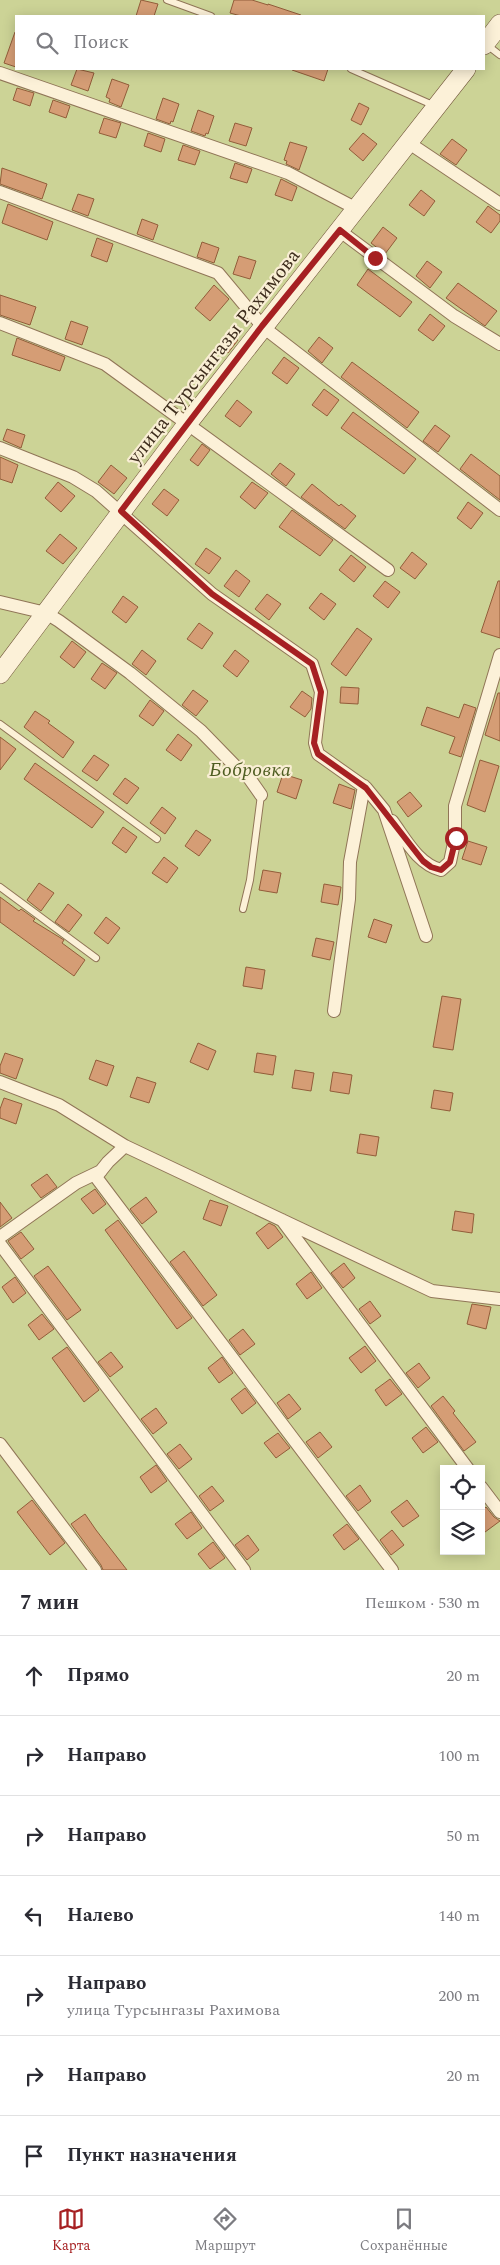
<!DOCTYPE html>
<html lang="ru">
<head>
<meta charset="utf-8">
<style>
  :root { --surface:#fff; --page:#f2f2f3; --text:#2b2b33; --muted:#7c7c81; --line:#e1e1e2; --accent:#a62022 }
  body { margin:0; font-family:Spectral,serif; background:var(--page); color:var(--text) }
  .controls { position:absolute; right:15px; bottom:15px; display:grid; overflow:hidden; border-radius:0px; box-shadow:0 2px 12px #0003 }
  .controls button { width:45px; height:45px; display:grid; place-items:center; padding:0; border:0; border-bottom:1px solid var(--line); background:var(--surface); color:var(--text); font:25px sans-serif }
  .stop { position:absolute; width:15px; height:15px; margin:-11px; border:4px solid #a62022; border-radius:50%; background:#fff }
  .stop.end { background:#a62022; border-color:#fff; box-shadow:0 1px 5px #0008 }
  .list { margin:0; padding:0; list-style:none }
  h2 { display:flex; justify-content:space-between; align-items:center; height:65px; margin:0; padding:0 20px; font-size:21px }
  h2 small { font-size:16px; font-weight:400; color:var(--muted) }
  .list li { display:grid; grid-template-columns:32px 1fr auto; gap:15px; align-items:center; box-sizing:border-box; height:80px; padding:0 20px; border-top:1px solid var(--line) }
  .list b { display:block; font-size:19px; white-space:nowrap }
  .list p { margin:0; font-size:16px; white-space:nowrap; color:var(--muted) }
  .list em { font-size:16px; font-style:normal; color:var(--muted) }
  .icon { flex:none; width:28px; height:28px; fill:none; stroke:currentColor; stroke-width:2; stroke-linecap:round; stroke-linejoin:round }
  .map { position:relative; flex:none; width:500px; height:1570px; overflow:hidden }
  .search { position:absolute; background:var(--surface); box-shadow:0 2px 12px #0003; left:15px; right:15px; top:15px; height:55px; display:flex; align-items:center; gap:12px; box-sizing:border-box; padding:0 18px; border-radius:0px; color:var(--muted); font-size:19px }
  .sheet { height:625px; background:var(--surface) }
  nav { display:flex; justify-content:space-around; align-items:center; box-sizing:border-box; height:70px; border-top:1px solid var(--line); background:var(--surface); font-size:14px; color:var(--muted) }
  nav a { display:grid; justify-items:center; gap:2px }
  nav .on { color:var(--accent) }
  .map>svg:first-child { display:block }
</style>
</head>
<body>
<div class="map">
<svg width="500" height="1570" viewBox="0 0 500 1570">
  <rect width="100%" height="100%" fill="#f3e5c3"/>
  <!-- green -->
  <path fill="#ccd396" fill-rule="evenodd" d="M0,0H500V1570H0ZM16,16H484V69H16ZM444,1469H481V1551H444Z"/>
  <!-- building -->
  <path fill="#d59d75" stroke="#925d3a" d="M141,0L158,4L154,16H136Z
    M234,0H252L268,5V4L301,15L300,16H241L230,13Z
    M15,32L16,33V67L4,63Z
    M77,69L94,73L88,91L71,85Z
    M292,69H328L324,81L292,70Z
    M112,79L129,85L121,107L109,102L110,99L106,97Z
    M17,88L34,93L30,106L13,100Z
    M163,98L179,104L173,122L171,121L170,124L156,119Z
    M53,100L70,106L66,118L49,112Z
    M359,103L369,108L361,125L351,120Z
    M198,110L214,116L208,134L206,133L205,136L191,131Z
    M104,118L121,123L116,138L99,133Z
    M235,123L252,128L246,146L229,141Z
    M148,133L165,139L161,152L144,146Z
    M363,133L377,144L363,161L349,149Z
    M452,139L467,150L456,165L440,154Z
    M290,142L307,147L299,170L286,164L287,161L284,160Z
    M183,145L200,151L195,165L178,160Z
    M235,163L252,169L247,183L230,178Z
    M2,168L47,184L42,199L0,184Z
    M281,179L297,187L292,201L275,195Z
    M421,190L435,201L424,216L409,205Z
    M78,194L94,199L88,216L72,210Z
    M8,204L53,222L47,240L2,223Z
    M488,206L500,215V221L491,233L476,222Z
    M142,219L158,225L153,240L137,234Z
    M383,227L397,238L385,254L371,243Z
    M97,238L113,244L107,262L91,256Z
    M202,242L219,248L214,263L197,257Z
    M239,256L256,261L250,279L233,274Z
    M427,261L442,272L430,288L416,276Z
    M368,269L412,302L400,317L357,285Z
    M458,283L497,311L485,326L446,298Z
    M214,285L229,299L210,321L195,308Z
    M0,295L36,307L30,325L0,315Z
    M430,314L445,326L433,341L418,330Z
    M71,321L88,327L82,345L65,339Z
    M232,335L238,340L228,353L221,347Z
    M319,337L333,348L322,363L308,351Z
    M17,338L65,357L60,371L12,355Z
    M284,357L299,368L287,384L272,373Z
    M352,362L419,412L407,428L341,377Z
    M324,389L339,400L327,416L312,405Z
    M237,400L252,412L240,427L225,416Z
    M353,412L416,459L404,474L341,428Z
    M435,425L450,436L438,452L423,441Z
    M7,429L25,435L21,448L3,440Z
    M202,444L210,450L198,466L190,460Z
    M471,454L500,476V500L460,469Z
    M0,457L18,465L12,483L0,479Z
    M280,463L295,474L286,486L271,474Z
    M111,465L127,478L114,494L98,482Z
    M58,482L75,496L61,512L45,498Z
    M252,482L268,493L255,509L240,497Z
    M312,484L339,506L341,504L356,516L345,529L301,497Z
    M164,489L179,500L167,516L152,504Z
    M468,502L483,513L471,529L457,518Z
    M292,510L333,540L320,556L279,527Z
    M60,534L77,548L63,564L46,551Z
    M206,548L221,558L209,574L195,564Z
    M412,552L427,564L415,579L400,568Z
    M351,555L366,567L354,582L339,570Z
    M236,570L250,581L239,597L224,586Z
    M385,581L400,592L388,608L373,596Z
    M498,581H500V638L481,632Z
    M321,593L336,604L324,620L309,608Z
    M267,594L281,604L269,620L255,609Z
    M123,596L138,607L126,623L112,612Z
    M199,623L213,633L202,649L187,639Z
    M357,628L372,639L346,676L331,664Z
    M72,641L86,652L74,668L60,657Z
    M142,650L156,661L146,675L132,664Z
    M235,650L249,661L237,677L223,666Z
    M102,663L117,673L105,689L91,679Z
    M341,687L359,688L358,704L340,703Z
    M193,690L208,701L196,716L182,705Z
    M302,691L312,698L311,709L305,717L290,707Z
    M498,693H500V741L485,735Z
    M150,700L164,711L153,726L139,716Z
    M464,704L476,708L461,757L449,753L455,737L421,725L427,707L459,718Z
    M35,711L50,721L48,723L74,742L63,758L24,727Z
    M178,734L192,745L181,761L166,750Z
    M0,737L16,749L0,770Z
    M94,755L109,765L97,781L82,771Z
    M480,760L499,766L485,812L467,805Z
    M35,763L104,812L92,828L24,779Z
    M283,774L302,780L296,799L277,792Z
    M125,778L139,788L127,804L113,794Z
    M339,784L355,790L351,809L333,803Z
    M410,792L422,806L408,817L397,802Z
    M162,807L176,818L165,834L150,823Z
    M123,827L137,837L126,853L112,843Z
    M196,830L211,840L199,856L185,846Z
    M468,841L487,847L481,865L462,859Z
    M164,857L178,868L167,883L152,873Z
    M263,870L281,873L277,893L259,890Z
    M39,883L54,893L41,911L27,900Z
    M324,884L341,887L338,905L321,902Z
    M0,897L19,911L21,909L35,919L33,921L64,940L62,943L85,960L74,976L0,922Z
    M68,904L82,915L69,932L55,922Z
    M106,917L120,928L108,944L94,933Z
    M374,919L392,925L386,943L368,937Z
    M316,938L334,942L330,960L312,956Z
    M246,967L265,970L262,989L243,986Z
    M442,996L461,999L453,1050L433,1047Z
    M198,1043L216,1051L208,1070L190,1062Z
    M5,1053L23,1059L16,1079L0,1073V1066Z
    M257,1053L276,1056L273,1075L254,1072Z
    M96,1060L114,1066L107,1086L89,1079Z
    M295,1070L314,1073L311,1091L292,1088Z
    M333,1072L352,1075L349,1094L330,1091Z
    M137,1077L156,1083L149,1103L130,1097Z
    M434,1090L453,1093L450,1111L431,1108Z
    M4,1098L22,1104L16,1124L0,1118V1109Z
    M360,1134L379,1137L376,1156L357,1153Z
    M47,1174L57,1187L41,1198L31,1185Z
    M95,1189L106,1204L93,1214L81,1199Z
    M146,1197L157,1212L142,1224L130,1209Z
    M210,1200L228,1206L221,1226L203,1219Z
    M0,1202L12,1218L0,1227Z
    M455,1211L474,1214L472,1233L452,1230Z
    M118,1220L192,1318L177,1329L105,1230Z
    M269,1223L275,1226L283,1237L268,1249L256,1233Z
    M21,1232L34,1249L21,1259L8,1241Z
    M184,1251L217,1295L203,1306L170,1262Z
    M344,1263L355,1278L343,1288L331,1273Z
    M48,1266L81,1310L67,1320L34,1276Z
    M311,1272L322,1288L307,1299L296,1284Z
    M15,1277L26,1293L13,1303L2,1287Z
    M370,1301L381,1316L370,1324L359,1309Z
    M472,1304L491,1307L486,1329L467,1324Z
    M42,1314L54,1329L39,1340L28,1325Z
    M243,1329L255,1344L240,1355L229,1340Z
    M365,1346L376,1361L361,1373L349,1358Z
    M67,1347L99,1390L84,1402L52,1358Z
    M111,1352L123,1367L110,1377L98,1362Z
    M222,1357L233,1373L219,1383L208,1368Z
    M419,1363L430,1378L418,1388L406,1373Z
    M390,1379L402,1394L386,1406L375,1390Z
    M245,1388L256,1403L242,1414L231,1399Z
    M289,1394L301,1409L288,1419L277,1403Z
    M443,1396L455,1411L453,1413L476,1442L464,1451L431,1406Z
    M156,1408L167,1423L153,1434L141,1419Z
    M426,1427L438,1442L423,1453L412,1438Z
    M320,1432L332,1447L318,1458L306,1442Z
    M278,1433L290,1448L276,1458L264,1443Z
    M180,1444L192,1459L179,1469L167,1454Z
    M156,1465L167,1481L151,1493L140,1477Z
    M360,1485L371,1501L358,1511L346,1496Z
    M212,1486L224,1501L210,1511L199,1496Z
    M32,1500L65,1543L50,1555L17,1512Z
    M407,1500L419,1516L403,1527L391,1512Z
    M486,1507L494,1517L500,1521L481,1535V1511Z
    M191,1512L202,1528L187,1539L175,1524Z
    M85,1514L96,1530L127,1570H103L101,1565L71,1524Z
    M347,1524L359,1539L344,1550L333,1535Z
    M392,1530L404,1545L391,1555L380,1540Z
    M248,1535L259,1550L247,1560L235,1545Z
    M213,1542L225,1558L210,1569L198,1554Z"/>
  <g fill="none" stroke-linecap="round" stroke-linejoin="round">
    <!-- lane casing -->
    <g stroke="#907557" stroke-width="8">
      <path id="lane" d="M167,0L211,16
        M487,45L500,55
        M351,69L435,106
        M0,724L157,839
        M0,887L96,958
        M243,909L250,880L261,795"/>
    </g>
    <!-- street casing -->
    <g stroke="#907557" stroke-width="14">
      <path id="street" d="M0,73L288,173L357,209
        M409,143L500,204
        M0,192L218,273L263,327L500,510
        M340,231L454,316L500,344
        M0,323L105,364L388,570
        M0,448L73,477L96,491L212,594L312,664L321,692L315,743L318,754L366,788L384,810L426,936
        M0,602L46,613L59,621L130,673L201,731L237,768L247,775L261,795
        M392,821C406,840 418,864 441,870L450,862L455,838V806L500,655
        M334,1011L349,899L350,862L364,786
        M0,1082L59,1105L125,1146L432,1291L500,1299
        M125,1146L108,1162L96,1177L392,1570
        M282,1220L468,1469
        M0,1237L76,1183L101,1171
        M0,1244L244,1570
        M0,1444L95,1570
        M481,1487L500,1512"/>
    </g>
    <!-- secondary casing -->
    <g stroke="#72563b" stroke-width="20">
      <path id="secondary" d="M484,45L500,24
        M0,674L188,423L466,69"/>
    </g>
    <!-- lane -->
    <use href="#lane" stroke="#fcf1d8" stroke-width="6"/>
    <!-- street -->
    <use href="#street" stroke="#fcf1d8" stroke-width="12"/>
    <!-- secondary -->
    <use href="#secondary" stroke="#fcf1d8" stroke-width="19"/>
  </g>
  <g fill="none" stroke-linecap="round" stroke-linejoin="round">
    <!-- route -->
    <path stroke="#a62022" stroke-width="6" d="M375,258L340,230L262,326L121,511L212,594L312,664L321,692L314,743L318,754L366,788L423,861L431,867L441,870L450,862L456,838"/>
  </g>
  <g text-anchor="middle" stroke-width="4.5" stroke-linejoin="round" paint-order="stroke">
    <!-- street labels -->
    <g font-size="20" fill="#3e2d1d" stroke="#f9eed4">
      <text transform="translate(213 356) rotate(-52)" y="7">улица Турсынгазы Рахимова</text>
    </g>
    <!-- park labels -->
    <g font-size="20" font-style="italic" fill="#4e5d21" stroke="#f9eed4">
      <text x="250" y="776">Бобровка</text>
    </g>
  </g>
</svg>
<div class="controls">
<button><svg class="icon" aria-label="locate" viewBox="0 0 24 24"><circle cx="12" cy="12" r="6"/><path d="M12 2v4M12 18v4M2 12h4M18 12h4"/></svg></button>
<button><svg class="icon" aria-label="layers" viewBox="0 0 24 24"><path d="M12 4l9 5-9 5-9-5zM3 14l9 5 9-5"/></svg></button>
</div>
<div class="stop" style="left:456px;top:838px"></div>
<div class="stop end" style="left:375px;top:258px"></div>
<div class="search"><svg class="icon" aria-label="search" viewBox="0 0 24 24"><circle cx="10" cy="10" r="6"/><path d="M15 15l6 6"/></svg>Поиск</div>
</div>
<section class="sheet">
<h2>7 мин<small>Пешком · 530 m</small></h2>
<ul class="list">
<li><svg class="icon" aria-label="ahead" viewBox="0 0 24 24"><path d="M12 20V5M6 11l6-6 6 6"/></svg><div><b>Прямо</b></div><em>20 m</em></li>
<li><svg class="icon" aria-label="right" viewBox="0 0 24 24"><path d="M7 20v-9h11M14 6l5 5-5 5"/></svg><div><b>Направо</b></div><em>100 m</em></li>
<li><svg class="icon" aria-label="right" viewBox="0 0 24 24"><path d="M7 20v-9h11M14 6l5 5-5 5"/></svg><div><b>Направо</b></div><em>50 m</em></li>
<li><svg class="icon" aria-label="left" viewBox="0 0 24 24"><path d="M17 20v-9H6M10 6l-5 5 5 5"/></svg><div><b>Налево</b></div><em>140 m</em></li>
<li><svg class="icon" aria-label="right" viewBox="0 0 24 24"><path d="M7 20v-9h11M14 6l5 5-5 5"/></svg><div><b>Направо</b><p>улица Турсынгазы Рахимова</p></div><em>200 m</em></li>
<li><svg class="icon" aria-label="right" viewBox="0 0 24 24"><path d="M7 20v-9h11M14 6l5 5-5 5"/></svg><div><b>Направо</b></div><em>20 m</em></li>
<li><svg class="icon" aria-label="arrive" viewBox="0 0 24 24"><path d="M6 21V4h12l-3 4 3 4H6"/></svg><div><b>Пункт назначения</b></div></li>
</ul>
</section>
<nav>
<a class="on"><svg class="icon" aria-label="map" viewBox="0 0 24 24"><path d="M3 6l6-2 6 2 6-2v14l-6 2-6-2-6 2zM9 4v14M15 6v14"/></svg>Карта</a>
<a><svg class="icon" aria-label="directions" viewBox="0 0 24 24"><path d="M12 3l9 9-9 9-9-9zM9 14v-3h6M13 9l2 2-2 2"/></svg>Маршрут</a>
<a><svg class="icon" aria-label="saved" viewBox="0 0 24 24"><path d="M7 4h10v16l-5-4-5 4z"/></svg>Сохранённые</a>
</nav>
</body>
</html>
